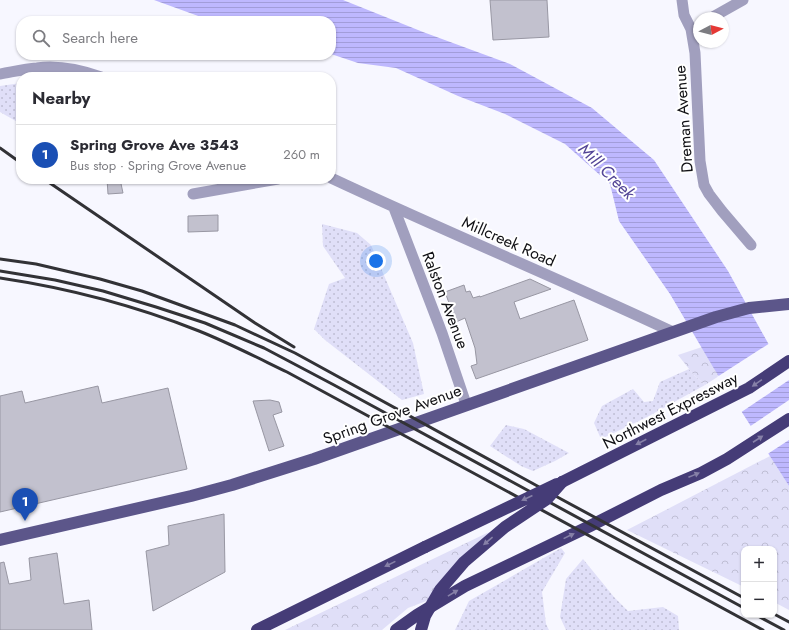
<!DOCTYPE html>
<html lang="en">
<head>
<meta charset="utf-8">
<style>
  :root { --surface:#fff; --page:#f7f7f7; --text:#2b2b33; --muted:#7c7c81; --line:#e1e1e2; --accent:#6e56d0 }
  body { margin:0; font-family:Jost,sans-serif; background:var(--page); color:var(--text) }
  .controls { position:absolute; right:12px; bottom:12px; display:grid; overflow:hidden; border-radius:8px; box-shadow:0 1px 3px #0004 }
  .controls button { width:36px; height:36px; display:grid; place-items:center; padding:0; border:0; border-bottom:1px solid var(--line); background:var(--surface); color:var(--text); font:20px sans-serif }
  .compass { position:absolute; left:693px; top:12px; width:36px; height:36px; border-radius:50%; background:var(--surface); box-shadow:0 1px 3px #0004; rotate:83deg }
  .you { position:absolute; left:376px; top:261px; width:14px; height:14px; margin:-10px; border:3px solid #fff; border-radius:50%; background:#1a73e8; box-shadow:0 0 0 6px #1a73e833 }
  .badge { display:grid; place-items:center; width:26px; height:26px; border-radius:50%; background:var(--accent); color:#fff; font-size:13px; font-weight:700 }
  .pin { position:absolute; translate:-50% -33px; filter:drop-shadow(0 1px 2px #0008) }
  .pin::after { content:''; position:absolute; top:21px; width:14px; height:12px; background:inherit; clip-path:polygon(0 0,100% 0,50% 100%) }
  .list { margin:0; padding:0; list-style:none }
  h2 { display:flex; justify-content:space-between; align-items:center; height:52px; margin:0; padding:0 16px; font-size:17px }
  h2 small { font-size:13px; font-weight:400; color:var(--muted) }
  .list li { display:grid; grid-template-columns:26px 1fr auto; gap:12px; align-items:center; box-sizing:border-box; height:60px; padding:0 16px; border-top:1px solid var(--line) }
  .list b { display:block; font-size:15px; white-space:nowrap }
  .list p { margin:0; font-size:13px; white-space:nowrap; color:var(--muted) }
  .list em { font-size:13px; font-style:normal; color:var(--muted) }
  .icon { flex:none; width:22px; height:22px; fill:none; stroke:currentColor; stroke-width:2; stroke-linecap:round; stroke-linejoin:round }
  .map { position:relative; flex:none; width:789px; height:630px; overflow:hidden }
  .search { position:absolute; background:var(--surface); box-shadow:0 1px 3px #0004; left:16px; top:16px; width:320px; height:44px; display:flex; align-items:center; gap:10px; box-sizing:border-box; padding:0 14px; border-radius:16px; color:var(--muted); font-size:15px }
  .panel { position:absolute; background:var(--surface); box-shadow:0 1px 3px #0004; left:16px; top:72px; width:320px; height:112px; border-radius:16px }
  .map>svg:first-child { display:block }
</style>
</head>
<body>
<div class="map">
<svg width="789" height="630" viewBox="0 0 789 630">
  <defs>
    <pattern id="grass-dots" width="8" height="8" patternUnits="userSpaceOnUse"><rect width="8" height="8" fill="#e0dff8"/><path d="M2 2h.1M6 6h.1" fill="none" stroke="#bfbed4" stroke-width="1.8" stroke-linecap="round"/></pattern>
    <pattern id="forest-crowns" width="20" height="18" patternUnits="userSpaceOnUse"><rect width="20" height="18" fill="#e0dff8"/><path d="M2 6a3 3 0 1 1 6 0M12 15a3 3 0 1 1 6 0" fill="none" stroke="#bfbed4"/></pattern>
    <pattern id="water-rules" width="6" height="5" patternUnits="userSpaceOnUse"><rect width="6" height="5" fill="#beb8fe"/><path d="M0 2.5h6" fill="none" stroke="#a29dd9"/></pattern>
  </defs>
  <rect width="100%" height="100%" fill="#f7f7ff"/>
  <!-- grass -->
  <path fill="url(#grass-dots)" d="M21,83V124L0,112V86Z
    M322,224L357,233L371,245L413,343L424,394L402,400L325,340L314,329L329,284L345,278L323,246Z
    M689,369L693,374L705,385L647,417L601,439L594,423L602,406L633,389L644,402L653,401L660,382Z
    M506,425L524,429L569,453L555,461L533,471L521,466L490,446Z
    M561,548L565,553L542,592L546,624L549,630H455L469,601Z
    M583,559L614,597L628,611L663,607L678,616L679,630H566L560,617L566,579Z"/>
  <!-- forest -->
  <path fill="url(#forest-crowns)" d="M702,347L719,376L705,385L693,374L678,355Z
    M770,456L789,486V610L774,602V549H744V587L627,530Z
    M506,528L491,538L442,595L408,608L382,630H285L487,533Z"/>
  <!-- water -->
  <path fill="url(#water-rules)" d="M154,0H343L423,32L510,64L592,108L654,160L728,271L789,381V486L713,367L670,294L619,221L610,184L565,144L505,114L458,96L396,68L358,63L331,54V21H208L201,17Z"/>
  <!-- pier -->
  <path fill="#f7f7ff" d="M770,343L789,376V380L740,413L717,377Z
    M789,400V440L766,455L749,427Z"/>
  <!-- building -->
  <path fill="#c2c1ce" stroke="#9897a3" d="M490,0H547L549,37L493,40Z
    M107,179H120L123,193L108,194Z
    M218,215V231L188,232V216Z
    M530,279L551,289L514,302L520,319L574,300L588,340L476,379L471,366L477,364L475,348L465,318L456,322L445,292L464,285L466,292L470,291L473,298L480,296V297Z
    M98,386L102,403L168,388L187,469L0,512V396L22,391L25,403Z
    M270,400L279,402L282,412L273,415L284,446L269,451L253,401Z
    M224,514L225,572L153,611L146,551L169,545L168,526Z
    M57,553L64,604L89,600L92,630H0V563L4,562L9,584L31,580L29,558Z"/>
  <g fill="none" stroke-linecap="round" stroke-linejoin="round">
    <!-- minor -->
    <path stroke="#a19fbe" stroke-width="11" d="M682,0L684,15L691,29L695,53L700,161L704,185L709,194L722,211L751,245
      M711,18L743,0
      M0,74C12,72 24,69 37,68C58,65 81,70 101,77
      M331,178C444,231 560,279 673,332
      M193,194L278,179
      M394,208L442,333L466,404"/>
    <!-- major -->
    <path stroke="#5c568a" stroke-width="12" d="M0,540L191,496L232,485L314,459L716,317L749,308L789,304"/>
    <!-- highway -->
    <path stroke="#453c77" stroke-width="12" d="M562,482L749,388L789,361
      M257,630L425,547
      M396,630L417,615L465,586L590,526L661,490L701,473L727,459L789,419"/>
    <!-- rail -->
    <path stroke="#323236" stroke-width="3" d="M0,148L21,163
      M44,179L255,323L294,347
      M0,259L36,264L100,279L142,291L235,325L295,353L561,499L744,598
      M0,271L55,280L103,291L156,307L205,323L264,348L334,385L744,608
      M0,278C67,288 136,306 199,331C229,343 258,358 287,372L763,630
      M774,614L789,622
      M756,615L784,630"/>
    <!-- highway-bridge -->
    <path stroke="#453c77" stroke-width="12" d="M425,547L557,484
      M421,630L425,616L440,590L464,562L505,527L547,499L562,482"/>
  </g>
  <!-- one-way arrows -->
  <defs><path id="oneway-solid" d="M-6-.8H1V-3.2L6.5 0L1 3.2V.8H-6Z"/></defs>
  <g fill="#8680a7">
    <use href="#oneway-solid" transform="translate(757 383) rotate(145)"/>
    <use href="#oneway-solid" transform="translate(758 439) rotate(-33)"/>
    <use href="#oneway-solid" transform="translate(641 442) rotate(153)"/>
    <use href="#oneway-solid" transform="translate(694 475) rotate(-22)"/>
    <use href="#oneway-solid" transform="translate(527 498) rotate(155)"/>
    <use href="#oneway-solid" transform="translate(569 536) rotate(-26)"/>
    <use href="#oneway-solid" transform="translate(488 541) rotate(140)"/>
    <use href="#oneway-solid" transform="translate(390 564) rotate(154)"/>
    <use href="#oneway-solid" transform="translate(453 593) rotate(-31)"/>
  </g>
  <g text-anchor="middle" stroke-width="4" stroke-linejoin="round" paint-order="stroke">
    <!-- street labels -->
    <g font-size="16" fill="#111115" stroke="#fff">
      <text transform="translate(683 119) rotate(-94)" y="6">Dreman Avenue</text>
      <text transform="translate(509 241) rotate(24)" y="6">Millcreek Road</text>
      <text transform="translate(446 300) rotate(69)" y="6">Ralston Avenue</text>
      <text transform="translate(670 410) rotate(-27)" y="6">Northwest Expressway</text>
      <text transform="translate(392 414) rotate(-20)" y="6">Spring Grove Avenue</text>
    </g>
    <!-- water labels -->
    <g font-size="17" font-style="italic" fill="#534596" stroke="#fff">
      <text transform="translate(607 171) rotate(45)" y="6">Mill Creek</text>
    </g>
  </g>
</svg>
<div class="controls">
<button>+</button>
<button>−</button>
</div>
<svg class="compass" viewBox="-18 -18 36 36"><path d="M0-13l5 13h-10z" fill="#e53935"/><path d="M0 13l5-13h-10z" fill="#7c7c81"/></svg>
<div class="you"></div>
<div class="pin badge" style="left:25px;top:521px;background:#1a4fb4">1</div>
<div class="search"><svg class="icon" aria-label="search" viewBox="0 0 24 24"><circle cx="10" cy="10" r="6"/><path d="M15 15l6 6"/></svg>Search here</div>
<section class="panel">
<h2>Nearby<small></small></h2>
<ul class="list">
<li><span class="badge" style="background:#1a4fb4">1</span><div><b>Spring Grove Ave 3543</b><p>Bus stop · Spring Grove Avenue</p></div><em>260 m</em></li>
</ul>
</section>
</div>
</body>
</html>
